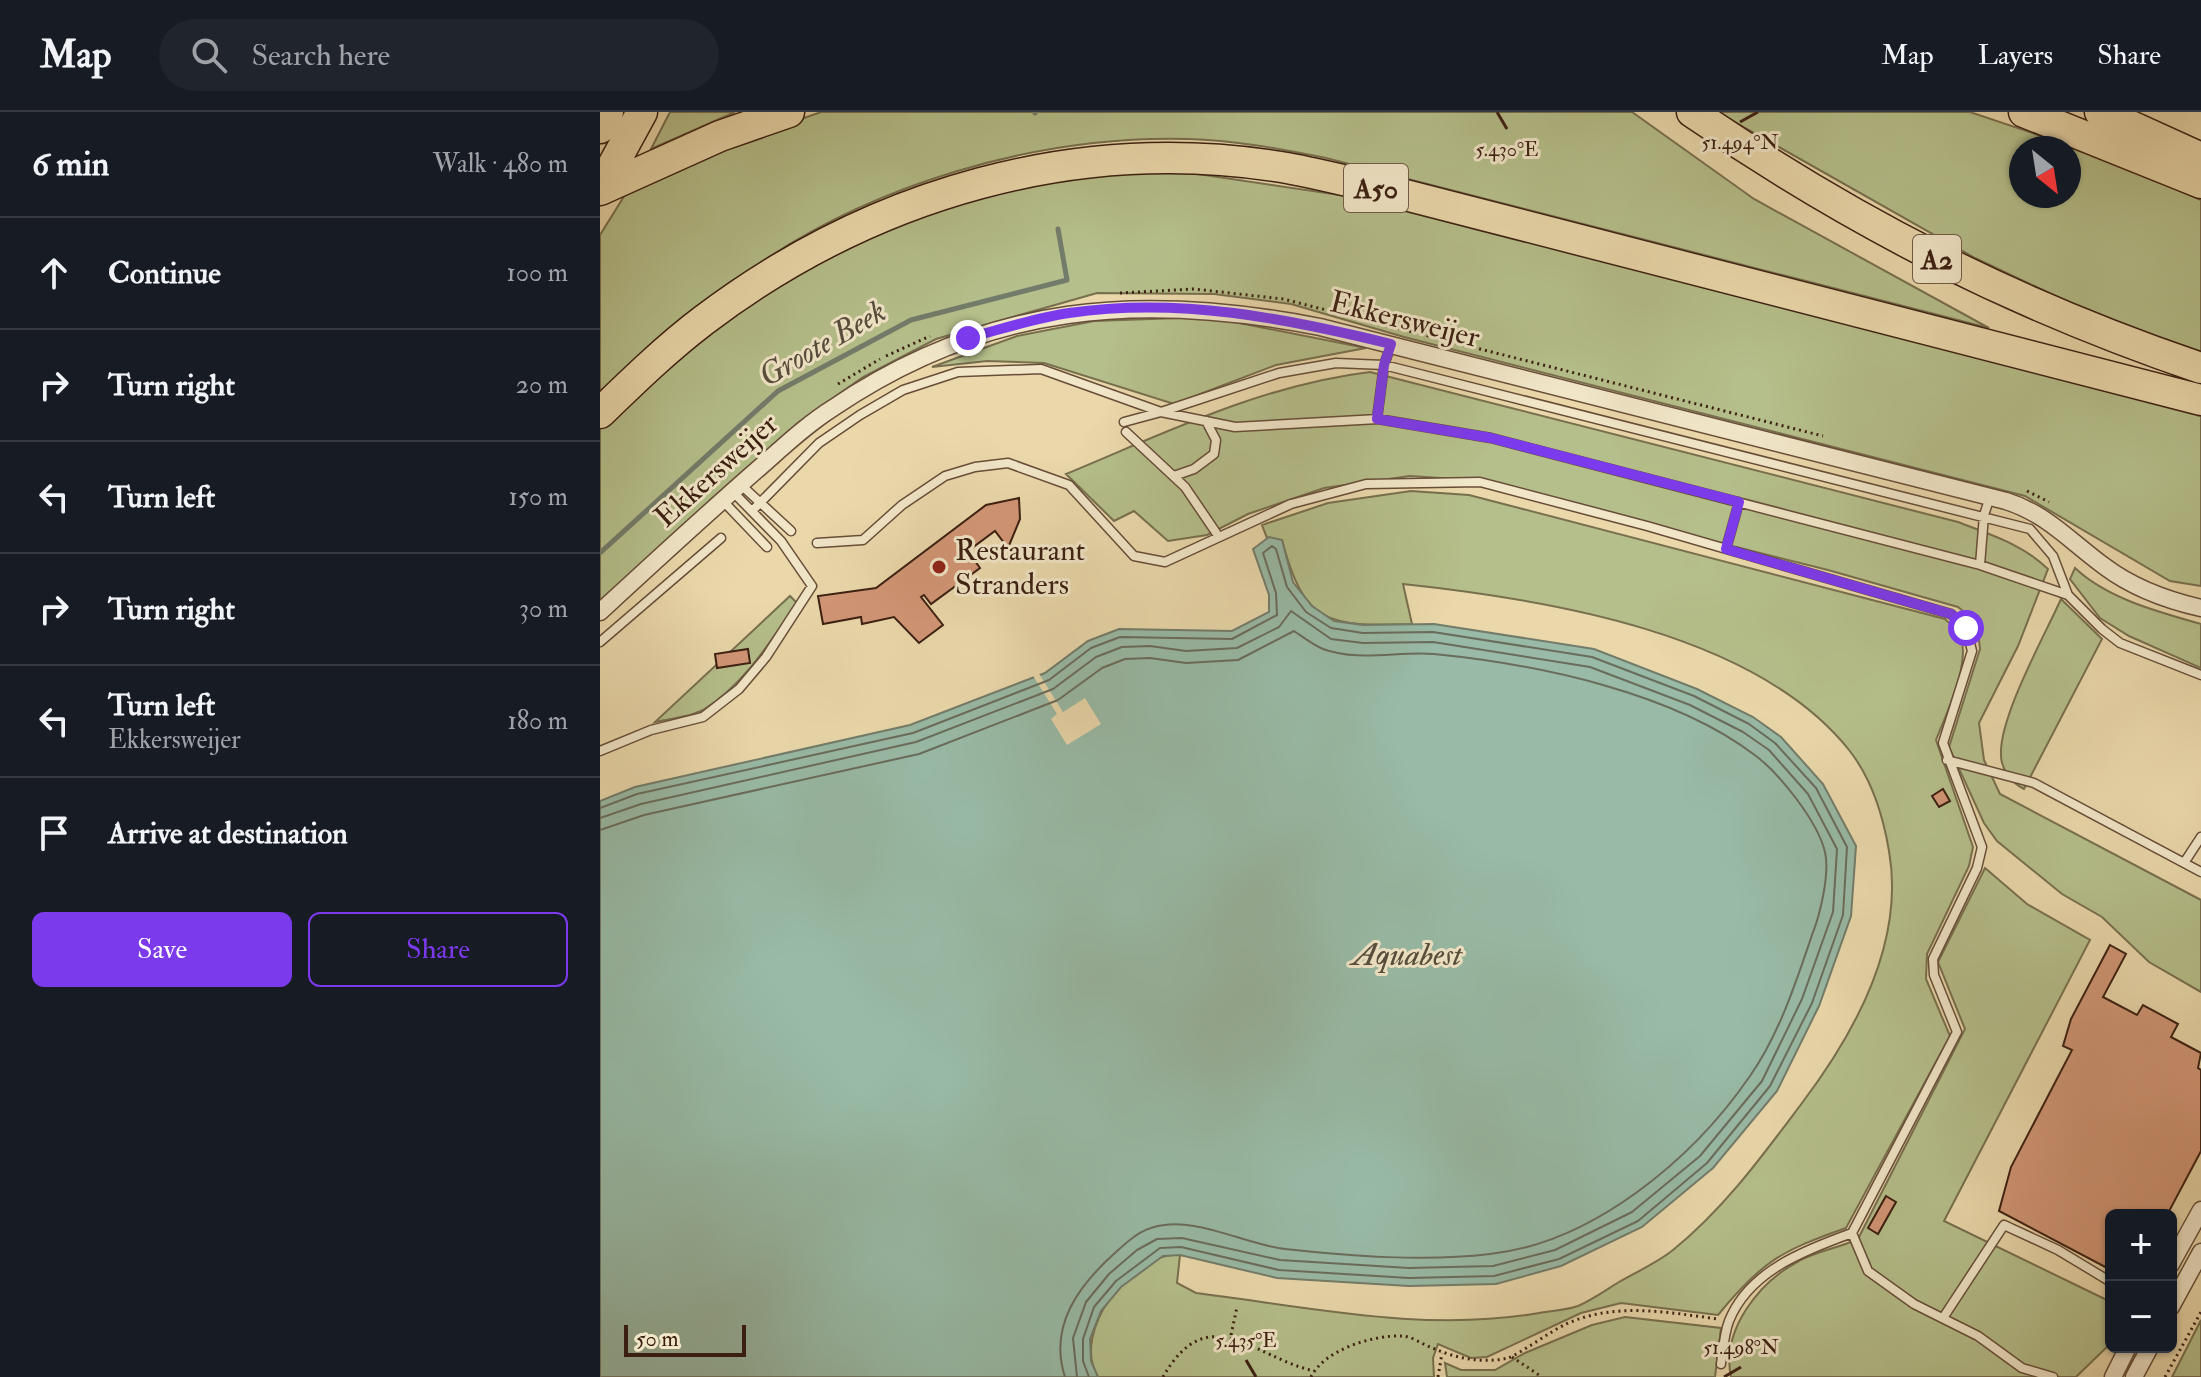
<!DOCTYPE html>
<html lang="en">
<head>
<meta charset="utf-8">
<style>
  :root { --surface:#171b24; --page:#20242c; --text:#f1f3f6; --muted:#9ea1a6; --line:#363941; --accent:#7c3aed }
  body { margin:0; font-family:"IM FELL Double Pica",serif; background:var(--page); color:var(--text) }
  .controls { position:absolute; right:24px; bottom:24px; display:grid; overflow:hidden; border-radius:12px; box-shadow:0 2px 6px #0004 }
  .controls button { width:72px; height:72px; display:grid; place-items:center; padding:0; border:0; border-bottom:2px solid var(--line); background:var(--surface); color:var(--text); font:40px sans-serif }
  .compass { position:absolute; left:1409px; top:24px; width:72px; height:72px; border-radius:50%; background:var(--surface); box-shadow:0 2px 6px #0004; rotate:150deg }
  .scale { position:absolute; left:24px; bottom:20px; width:122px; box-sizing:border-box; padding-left:8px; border:4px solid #3b1f11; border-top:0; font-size:22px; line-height:28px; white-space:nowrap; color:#3b1f11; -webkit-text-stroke:6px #f1e6c8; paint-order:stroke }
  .stop { position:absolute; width:24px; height:24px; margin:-18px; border:6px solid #7c3aed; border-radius:50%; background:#fff }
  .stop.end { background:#7c3aed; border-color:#fff; box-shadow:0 2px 8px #0008 }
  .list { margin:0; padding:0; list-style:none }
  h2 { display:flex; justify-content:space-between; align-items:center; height:104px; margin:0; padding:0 32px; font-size:34px }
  h2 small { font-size:26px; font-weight:400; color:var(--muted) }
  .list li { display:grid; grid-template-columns:52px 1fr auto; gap:24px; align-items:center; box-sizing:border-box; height:112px; padding:0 32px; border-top:2px solid var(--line) }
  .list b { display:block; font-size:30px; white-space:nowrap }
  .list p { margin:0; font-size:26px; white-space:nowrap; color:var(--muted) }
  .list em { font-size:26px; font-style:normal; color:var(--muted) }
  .actions { display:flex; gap:16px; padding:24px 32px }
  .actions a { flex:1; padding:18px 0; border:2px solid var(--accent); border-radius:12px; text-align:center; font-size:28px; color:var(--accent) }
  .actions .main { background:var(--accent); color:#fff }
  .icon { flex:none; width:44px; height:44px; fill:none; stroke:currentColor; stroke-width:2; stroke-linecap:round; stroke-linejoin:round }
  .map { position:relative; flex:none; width:1601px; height:1265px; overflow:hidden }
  header { display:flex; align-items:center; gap:48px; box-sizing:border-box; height:112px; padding:0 40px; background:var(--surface); border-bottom:2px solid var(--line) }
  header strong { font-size:38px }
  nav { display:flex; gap:44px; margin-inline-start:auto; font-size:28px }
  .search { width:560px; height:72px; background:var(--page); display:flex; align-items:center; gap:20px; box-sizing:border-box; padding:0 28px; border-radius:44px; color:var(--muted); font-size:30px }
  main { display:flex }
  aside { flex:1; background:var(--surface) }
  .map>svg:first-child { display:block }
</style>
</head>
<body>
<header>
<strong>Map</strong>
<div class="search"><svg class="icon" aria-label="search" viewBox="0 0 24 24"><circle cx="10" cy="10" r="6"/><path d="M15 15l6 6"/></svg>Search here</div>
<nav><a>Map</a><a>Layers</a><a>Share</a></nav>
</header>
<main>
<aside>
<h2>6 min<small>Walk · 480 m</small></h2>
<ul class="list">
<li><svg class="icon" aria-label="ahead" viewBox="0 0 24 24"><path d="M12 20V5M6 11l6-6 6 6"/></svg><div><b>Continue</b></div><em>100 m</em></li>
<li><svg class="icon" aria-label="right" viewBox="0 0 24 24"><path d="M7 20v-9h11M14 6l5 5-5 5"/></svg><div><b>Turn right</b></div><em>20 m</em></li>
<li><svg class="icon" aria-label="left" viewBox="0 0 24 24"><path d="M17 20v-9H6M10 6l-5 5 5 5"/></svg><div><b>Turn left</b></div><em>150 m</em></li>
<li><svg class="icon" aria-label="right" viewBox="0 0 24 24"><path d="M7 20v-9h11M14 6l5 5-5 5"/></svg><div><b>Turn right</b></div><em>30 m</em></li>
<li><svg class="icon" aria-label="left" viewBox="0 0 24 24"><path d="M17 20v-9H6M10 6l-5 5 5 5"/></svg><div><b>Turn left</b><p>Ekkersweijer</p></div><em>180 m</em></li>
<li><svg class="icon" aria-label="arrive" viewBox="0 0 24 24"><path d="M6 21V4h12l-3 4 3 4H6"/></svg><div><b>Arrive at destination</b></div></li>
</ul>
<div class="actions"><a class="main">Save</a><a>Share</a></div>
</aside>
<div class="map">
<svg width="1601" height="1265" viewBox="0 0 1601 1265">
  <rect width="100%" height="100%" fill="#ead8ab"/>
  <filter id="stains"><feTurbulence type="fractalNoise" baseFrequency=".0025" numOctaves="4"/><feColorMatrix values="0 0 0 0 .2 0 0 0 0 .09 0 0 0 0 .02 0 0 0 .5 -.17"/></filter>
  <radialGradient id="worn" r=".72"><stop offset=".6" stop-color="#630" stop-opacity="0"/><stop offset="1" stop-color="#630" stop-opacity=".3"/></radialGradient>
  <!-- green -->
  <path fill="#b5bf8b" stroke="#786f4e" stroke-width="2" fill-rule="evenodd" d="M70,0H135L51,37Z
    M221,0H1032L1154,87L1389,216L726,46C680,37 634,28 588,27C436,23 267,73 143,163C93,200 47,244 0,284V123L28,78L139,29Z
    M1117,0H1370L1495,42L1601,88V245L1542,225L1375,146ZM1421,36H1469V84H1421Z
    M515,61H591L781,89L1601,302V474L1570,469L1425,384L804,225L691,192L614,182L497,181L336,227L263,265L199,310L0,489V310L185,162L367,80Z
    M609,205L766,236L676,253L574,292L444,251L387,249L332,255L417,224L494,209Z
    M770,260L1358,410C1391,423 1422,432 1448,457L1418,534L1379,611L1384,648L1400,682L1601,788V880L1549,850L1502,805L1462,782L1397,729L1384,711L1349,635L1380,537L1377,511L1358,495L1228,458L870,368L810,364L724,376L648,402L607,423L568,429L534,399L514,409L466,362C565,321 662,273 770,260Z
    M811,379L869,383L1345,507C1349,511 1356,516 1359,521C1373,548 1346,602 1336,628L1373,735L1369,754L1327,842L1326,867L1350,924L1246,1116C1181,1139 1162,1149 1118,1203L1021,1191L981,1201L887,1245L871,1246L838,1232L833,1246L834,1265H498C470,1220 532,1139 580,1143L577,1171L596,1181C709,1195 826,1221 939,1201C952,1199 966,1198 978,1194C992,1188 1006,1178 1019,1170C1036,1160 1057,1151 1073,1138C1124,1097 1163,1043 1202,991C1255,921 1305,829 1289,739C1283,703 1272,667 1249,638C1155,520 944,487 803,472L812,512C729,514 705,515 682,428L667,426L662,413L728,391Z
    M1475,456C1508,487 1559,500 1601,512V556L1529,524L1500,506L1470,467Z
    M190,484L197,491C170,530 144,573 103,598C90,605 70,607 55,610Z
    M1461,487L1502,527L1424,677C1412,671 1401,658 1401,643C1399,605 1444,525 1461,487Z
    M1385,756L1427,792L1490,828L1344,1109L1511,1190V1231L1476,1265H1131C1121,1218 1159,1170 1199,1149C1217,1139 1239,1136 1258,1127L1365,917L1338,850Z
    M1025,1205L1121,1216L1115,1265H847L845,1251L861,1258H895L925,1241L992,1213Z
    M1601,1208V1265H1572Z"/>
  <!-- water -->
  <path fill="#98baa6" stroke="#737c6a" stroke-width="2" d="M669,425L682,428L693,470L712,494L734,509L763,513L834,512L994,537L1097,577L1153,605L1181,625L1223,672L1256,734L1251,804L1219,894L1177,979L1113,1056L1042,1115L961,1154L896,1172L809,1174L677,1166L580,1143L563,1144L521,1175L501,1199L490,1227L491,1249L498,1265H0V689L35,675L310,613L445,561L488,529L519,517L632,519L669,500V483L653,437Z"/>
  <!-- pier -->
  <path fill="#ead8ab" d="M438,560L463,600L485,586L501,612L467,633L451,607L457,602L432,562Z"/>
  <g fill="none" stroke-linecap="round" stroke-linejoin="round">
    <!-- shore -->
    <path stroke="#6a6c5c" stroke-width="2" d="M0,696L37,682L313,621L449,568L491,536L520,525L632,527L677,503L676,481L663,441L672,434L676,437L687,475L706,500L731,516L763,521L833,520L992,545L1094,584L1149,612L1175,631L1216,676L1247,735L1243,803L1212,891L1170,974L1107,1051L1038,1109L959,1147L894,1164L809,1166L679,1158L581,1135L560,1136L516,1169L494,1195L483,1227V1249L489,1265
      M0,706L41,692L316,630L453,577L496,545L522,535L550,534L586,539L637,536L679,515L691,499L731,527L763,531L833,530L990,555L1090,593L1143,620L1169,638L1208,682L1237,737L1233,800L1202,887L1162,969L1100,1044L1032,1100L955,1138L893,1154L809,1156L680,1148L582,1126L557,1127L537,1138L509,1162L486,1190L473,1226L477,1265
      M0,718L44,703L319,642L458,588L502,556L525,547L550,546L586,551L638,548L694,519C703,525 713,533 723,537C758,550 798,539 834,542C936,552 1073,580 1156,644C1180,662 1218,710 1225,740C1230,762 1220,803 1212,823C1196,870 1179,923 1150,964C1093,1047 993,1131 890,1142C824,1150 751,1144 685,1137C643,1132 593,1102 551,1116C538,1120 527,1130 516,1140C480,1172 448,1213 465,1265"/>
    <!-- stream -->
    <path stroke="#737c6a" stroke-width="5" d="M435,0V1
      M0,441L178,279L311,208L467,168L458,117"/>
  </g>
  <!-- building -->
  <path fill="#d29676" stroke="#3b1f11" stroke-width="2" d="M419,386L420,407L408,436L395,419L368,439L380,456L331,492L324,483L321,485L343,513L319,531L294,505L262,512L261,505L223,512L218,484L276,476L386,393Z
    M148,537L150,551L117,556L115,542Z
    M1343,677L1350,689L1339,695L1332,684Z
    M1510,833L1526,842L1503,885L1537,903L1543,893L1578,912L1571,925L1601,941L1598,956L1601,958V1039L1567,1103H1511V1158L1399,1099L1411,1055L1472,938L1463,934L1471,907Z
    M1286,1084L1296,1090L1278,1122L1268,1116Z"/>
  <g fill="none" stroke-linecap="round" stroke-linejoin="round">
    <!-- lane casing -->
    <g stroke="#674d38" stroke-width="11">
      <path id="lane" d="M777,307L784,253L791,233
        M524,310L561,300L635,315L778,307L891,326L1380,453L1384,403L1390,385
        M526,320L585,375L619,425
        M574,364L594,357L614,342L616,328L606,309
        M140,372L191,419
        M123,389L167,435
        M152,399L219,331L260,303L303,278L358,260L441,257L561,300L679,261L736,251L784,253L1430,417L1453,444L1468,483L1502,517L1520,531L1601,563
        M217,431L263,428L302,393L345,364L375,355L408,351L469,373L534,444L565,450L691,392L766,372L880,370L1047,414L1351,502L1366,516L1372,539L1343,631L1382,735L1377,756L1333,847L1334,863L1357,920L1252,1121C1205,1138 1149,1159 1129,1209C1124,1222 1123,1238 1121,1252
        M1126,437L1139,390
        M1380,453L1468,483
        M0,530L121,426
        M0,639L51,618L103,605L139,577L166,545L212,474L181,429L133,380
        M1347,648L1434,671L1601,760
        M1584,751L1601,725
        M1252,1121L1268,1159L1314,1192L1378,1224L1422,1256L1453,1265
        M1343,1206L1404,1113L1458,1138L1511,1170"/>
    </g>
    <!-- street casing -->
    <g stroke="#674d38" stroke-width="19">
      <path id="street" d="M0,500C52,452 104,404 158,357C182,336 206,313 233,296C388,191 541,180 720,215L1406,389C1447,402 1470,429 1504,454C1533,476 1566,488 1601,496
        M1571,1152L1601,1098
        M1571,1195L1601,1140
        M1513,1265L1528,1235
        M1534,1265L1550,1235"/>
    </g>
    <!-- highway casing -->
    <g stroke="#3b1f11" stroke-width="33">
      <path id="highway" d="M1092,0C1254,111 1415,193 1601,256
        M1424,0L1601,71
        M1500,0L1601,46
        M0,16L8,0
        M0,77L42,0
        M0,78L120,24L189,0
        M0,301C33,269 67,236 104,208C272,81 478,21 687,56C719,62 751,70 782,77L1601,288"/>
    </g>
    <!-- path -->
    <path stroke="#3b1f11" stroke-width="3" stroke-dasharray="2 4" stroke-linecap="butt" d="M520,181L594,177L683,187L1223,324
      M286,244L330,224
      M238,272L280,247
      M1427,379L1449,390
      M631,1223L637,1195
      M912,1245L942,1265
      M563,1265C608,1186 653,1245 714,1259
      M711,1265C724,1238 772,1223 802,1224C811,1224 822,1232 830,1235C855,1246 881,1252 908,1246C918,1243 951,1219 966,1212C1015,1190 1066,1200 1118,1207
      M838,1265L842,1241
      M1565,1265L1601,1200"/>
    <!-- lane -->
    <use href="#lane" stroke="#f1e6c8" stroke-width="8"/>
    <!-- street -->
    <use href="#street" stroke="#f1e6c8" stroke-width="16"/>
    <!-- highway -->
    <use href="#highway" stroke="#ead8ab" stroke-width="30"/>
  </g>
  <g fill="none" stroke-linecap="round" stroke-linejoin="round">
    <!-- route -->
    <path stroke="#7c3aed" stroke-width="10" d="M368,226C402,217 435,206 469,201C579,185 685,206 791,232L784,253L777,307L891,326L1139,390L1126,437L1351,502L1366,516"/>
  </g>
  <!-- ticks -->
  <path fill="none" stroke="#3b1f11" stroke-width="3" d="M897,0L907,17M1140,10L1158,0M646,1248L656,1265M1124,1265L1141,1255"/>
  <!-- markers -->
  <circle fill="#8f2418" stroke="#f1e6c8" stroke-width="3" cx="339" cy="455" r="8"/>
  <g text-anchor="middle" stroke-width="6" stroke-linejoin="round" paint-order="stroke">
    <!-- shield labels -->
    <g fill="#f1e6c8" stroke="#725b48" stroke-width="2">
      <rect x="744" y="52" width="64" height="48" rx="6"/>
      <rect x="1313" y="123" width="48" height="48" rx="6"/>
    </g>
    <g font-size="28" font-weight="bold" fill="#3b1f11">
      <text x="776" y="86">A50</text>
      <text x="1337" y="157">A2</text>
    </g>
    <!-- street labels -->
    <g font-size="30" fill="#3b1f11" stroke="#f1e6c8">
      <text transform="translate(805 207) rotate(14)" y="10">Ekkersweijer</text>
      <text transform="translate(116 358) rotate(-42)" y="10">Ekkersweijer</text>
    </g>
    <!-- poi labels -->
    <g font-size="30" fill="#3b1f11" stroke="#f1e6c8" text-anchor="start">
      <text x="355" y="448">Restaurant<tspan x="355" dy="34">Stranders</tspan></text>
    </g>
    <!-- water labels -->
    <g font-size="32" font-style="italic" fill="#574e3e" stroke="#f1e6c8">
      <text transform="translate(222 231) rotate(-30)" y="11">Groote Beek</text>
      <text x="807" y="853">Aquabest</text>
    </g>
  </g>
  <g font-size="20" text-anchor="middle" fill="#3b1f11" stroke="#f1e6c8" stroke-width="6" stroke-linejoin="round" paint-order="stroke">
    <text x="1140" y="37">51.494°N</text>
    <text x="907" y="44">5.430°E</text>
    <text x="646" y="1235">5.435°E</text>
    <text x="1141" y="1242">51.498°N</text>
  </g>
  <rect width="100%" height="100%" filter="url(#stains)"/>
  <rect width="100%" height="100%" fill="url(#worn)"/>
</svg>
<div class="controls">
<button>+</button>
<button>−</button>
</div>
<svg class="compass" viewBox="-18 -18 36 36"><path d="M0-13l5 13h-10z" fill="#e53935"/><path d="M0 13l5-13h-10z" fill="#9ea1a6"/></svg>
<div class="scale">50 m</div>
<div class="stop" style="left:1366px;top:516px"></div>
<div class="stop end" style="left:368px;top:226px"></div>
</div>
</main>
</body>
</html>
